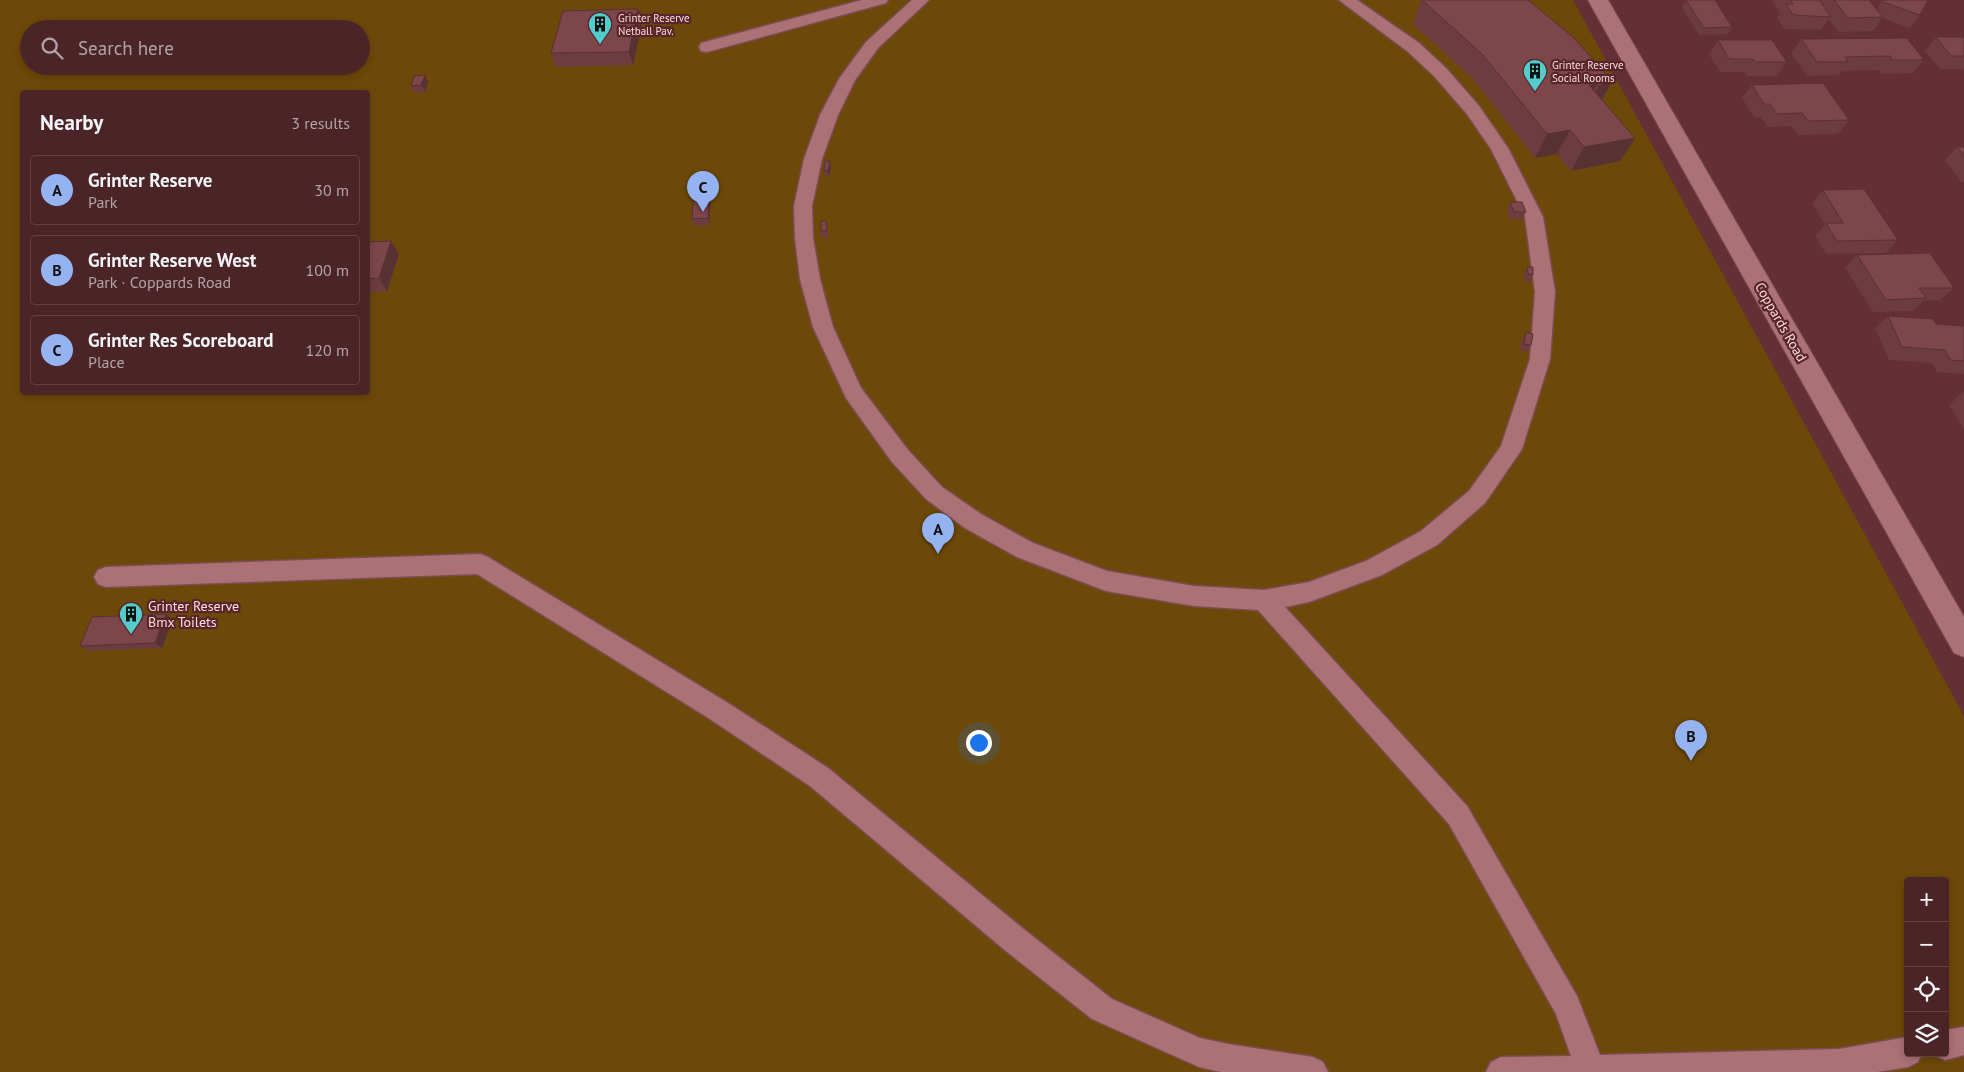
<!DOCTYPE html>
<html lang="en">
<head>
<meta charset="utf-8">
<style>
  :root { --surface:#4b2428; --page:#553034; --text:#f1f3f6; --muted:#b2a4a8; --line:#624145; --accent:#95b2f1 }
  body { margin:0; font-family:"PT Sans",sans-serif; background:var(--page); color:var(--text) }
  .controls { position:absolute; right:15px; bottom:15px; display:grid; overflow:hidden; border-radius:5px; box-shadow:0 2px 8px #0003 }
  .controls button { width:45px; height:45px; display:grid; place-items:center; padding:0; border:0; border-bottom:1px solid var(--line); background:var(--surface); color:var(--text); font:25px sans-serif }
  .you { position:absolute; left:978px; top:742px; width:18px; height:18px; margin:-12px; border:4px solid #fff; border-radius:50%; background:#1a73e8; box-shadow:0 0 0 8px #1a73e833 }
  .badge { display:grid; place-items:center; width:32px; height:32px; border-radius:50%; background:var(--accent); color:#111; font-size:16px; font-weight:700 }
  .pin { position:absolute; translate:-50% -41px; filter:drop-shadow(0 1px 2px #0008) }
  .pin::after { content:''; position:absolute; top:26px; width:18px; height:15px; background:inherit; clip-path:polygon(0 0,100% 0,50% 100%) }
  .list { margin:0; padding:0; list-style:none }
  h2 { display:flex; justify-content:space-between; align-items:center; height:65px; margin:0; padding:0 20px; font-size:21px }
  h2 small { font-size:16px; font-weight:400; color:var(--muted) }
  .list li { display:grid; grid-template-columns:32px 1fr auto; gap:15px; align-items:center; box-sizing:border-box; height:70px; margin:0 10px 10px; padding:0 10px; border:1px solid var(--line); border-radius:5px }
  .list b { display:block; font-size:19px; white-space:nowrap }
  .list p { margin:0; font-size:16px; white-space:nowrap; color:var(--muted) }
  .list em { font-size:16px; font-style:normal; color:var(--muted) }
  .icon { flex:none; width:28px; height:28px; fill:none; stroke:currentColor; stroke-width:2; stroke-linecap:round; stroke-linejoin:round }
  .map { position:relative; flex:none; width:1964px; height:1072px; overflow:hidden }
  .search { position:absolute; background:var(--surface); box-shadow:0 2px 8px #0003; left:20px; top:20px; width:350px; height:55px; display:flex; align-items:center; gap:12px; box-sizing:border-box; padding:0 18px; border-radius:28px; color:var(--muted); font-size:19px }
  .panel { position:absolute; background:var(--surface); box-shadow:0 2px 8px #0003; left:20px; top:90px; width:350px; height:305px; border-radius:5px }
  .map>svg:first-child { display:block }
</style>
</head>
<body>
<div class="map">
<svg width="1964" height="1072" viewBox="0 0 1964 1072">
  <rect width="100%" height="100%" fill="#643035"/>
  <!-- green -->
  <path fill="#6d4909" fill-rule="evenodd" d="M0,0H1573L1964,716V1072H0ZM29,29H361V66H29ZM22,92H368V392H22ZM1908,881H1945V1053H1908Z"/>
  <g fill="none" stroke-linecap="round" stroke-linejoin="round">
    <!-- lane casing -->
    <g stroke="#7a4d53" stroke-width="3">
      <path id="lane" d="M862,0H888L886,3L707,52L701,51L699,47L701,43Z
        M912,0H929L878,48L855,80L838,115L822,159L812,206L813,238L820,279L833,327L861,388L908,450L942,487L981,514L1033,543L1107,571L1194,586L1264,590L1309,582L1366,561L1421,531L1469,491L1501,446L1530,359L1535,292L1525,217L1491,149L1467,114L1434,76L1407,51L1339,0H1357L1419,43L1446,68L1479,106L1508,148L1543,217L1555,292L1550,359L1522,449L1485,503L1437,545L1382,575L1309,602L1285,607L1467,806L1577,996L1600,1055L1839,1049L1908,1037V1053H1922L1918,1062L1908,1067L1877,1072H1486L1491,1062L1501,1057L1571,1056L1556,1014L1449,824L1258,610L1194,606L1106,591L1017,557L965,528L926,499L892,462L846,398L813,327L800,279L795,238L794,206L804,159L820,115L839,79L866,42Z
        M480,554L488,557L728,703L828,768L1026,931L1112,999L1200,1038L1228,1044L1313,1057L1323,1062L1328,1072H1221L1199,1067L1092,1019L1006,951L810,786L710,719L477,574L106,587L98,584L94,577L98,570L106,567Z
        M1964,1027V1055L1945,1060L1935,1055L1934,1053H1945V1030Z"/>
    </g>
    <!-- secondary casing -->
    <g stroke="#7a4d53" stroke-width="2">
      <path id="secondary" d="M1588,0H1608L1964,617V657L1954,653Z"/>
    </g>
    <!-- lane -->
    <use href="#lane" fill="#ac7175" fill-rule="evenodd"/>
    <!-- secondary -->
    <use href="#secondary" fill="#ac7175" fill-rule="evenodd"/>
  </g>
  <!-- wall -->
  <path fill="#6c3c40" d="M1421,0L1612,81L1602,100L1620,161L1571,171L1557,154L1535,158L1472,78L1413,24Z
    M1686,0L1732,27L1728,34L1699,35L1682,7Z
    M1772,0H1869L1877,10L1882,0H1928L1920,15L1910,28L1882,18L1873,31L1838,32L1829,19L1821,30L1784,29L1777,18L1780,13Z
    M638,9L642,23L633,65L556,67L551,53Z
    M1936,37H1964V70L1963,69H1940L1925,51Z
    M1801,39L1924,60L1913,73L1882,74L1879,70L1842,71L1838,75L1807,76L1791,53Z
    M1718,40L1787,62L1777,76H1747L1744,72H1720L1709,54Z
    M428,82L425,92L415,93L411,86Z
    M1752,85L1849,120L1838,134L1798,135L1792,126L1767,127L1761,117H1754L1742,98Z
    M1957,147H1964V182H1961L1945,160Z
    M830,161L831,168L829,177H825L824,170Z
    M1823,190L1898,240L1886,253L1826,254L1815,236L1825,225L1812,203Z
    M709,191L711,198L709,225L694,226L692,219Z
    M1510,202L1526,212L1522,219H1510L1507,209Z
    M827,228L828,238H822L821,231Z
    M391,241L399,254L387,291L368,292V242Z
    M1857,255L1954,288L1940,300L1923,301L1913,311L1873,312L1845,268Z
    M1527,267L1533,275L1529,282L1524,281V273Z
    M1888,316L1936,324L1964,326V374L1937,372L1932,363L1889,360L1875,328Z
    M1526,332L1531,345L1527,352L1520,350L1522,339Z
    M1963,392H1964V429L1949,405Z
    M173,619L162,648L88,651L80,646Z"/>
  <!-- shaded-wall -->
  <path fill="#583134" d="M638,9L642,23L633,65L629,52Z
    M425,75L428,82L425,92L421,85Z
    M1612,81L1599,105L1586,110L1599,86Z
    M1597,84L1584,108L1589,85Z
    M1570,130L1557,154L1535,158L1547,134Z
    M1635,138L1620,161L1571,171L1584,147Z
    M830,161L831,168L829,177L828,171Z
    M709,191L711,198L709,225L708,218Z
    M391,241L399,254L387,291L379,278Z
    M166,614L173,619L162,648L155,643Z"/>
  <!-- building -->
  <path fill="#7d464b" stroke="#583134" d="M1422,0H1528L1574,38L1612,81L1599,86L1597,84L1589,85L1635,138L1584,147L1570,130L1547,134L1482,54Z
    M1686,0H1715L1732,27L1704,28Z
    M1790,0H1819L1831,17L1793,15L1786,4H1793Z
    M1834,0H1869L1883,17L1848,18Z
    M1884,0H1928L1920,15L1883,2Z
    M638,9L629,52L551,53L563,11Z
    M1936,37H1964V56H1951Z
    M1907,38L1924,60H1892L1890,56L1845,57L1848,62H1817L1801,39Z
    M1718,40H1772L1787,62H1756L1753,59H1729Z
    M425,75L421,85L411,86L414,76Z
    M1823,83L1849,120L1808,121L1802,113L1777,114L1770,104H1764L1752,85Z
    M1957,147H1964V156Z
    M825,161H830L828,171L824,170Z
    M1864,189L1898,240L1837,241L1826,223H1843L1823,190Z
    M709,191L708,218L692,219L694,192Z
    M1510,202H1522L1526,212H1514Z
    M821,221H826L827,231H821Z
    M391,241L379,278L368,279V242Z
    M1930,253L1954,288H1919L1926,298L1886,300L1857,255Z
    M1527,267H1533V275L1528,274Z
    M1888,316L1933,319L1936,324L1964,326V361L1950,360L1945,350L1902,347Z
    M1526,332L1533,334L1531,345L1524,344Z
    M166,614L155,643L80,646L92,617Z"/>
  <!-- icons -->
  <defs>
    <g id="building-pin" transform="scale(1.25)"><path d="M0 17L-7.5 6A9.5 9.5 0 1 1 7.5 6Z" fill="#52cdcc" stroke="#58252b"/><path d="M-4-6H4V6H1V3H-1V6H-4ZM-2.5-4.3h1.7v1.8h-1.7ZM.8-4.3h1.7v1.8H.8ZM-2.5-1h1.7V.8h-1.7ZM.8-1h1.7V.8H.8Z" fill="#111"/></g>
  </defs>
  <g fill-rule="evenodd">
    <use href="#building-pin" x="600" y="24"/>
    <use href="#building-pin" x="1535" y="71"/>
    <use href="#building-pin" x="131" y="614"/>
  </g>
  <g text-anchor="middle" stroke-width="4.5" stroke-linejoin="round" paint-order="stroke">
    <!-- far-poi labels -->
    <g font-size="11" fill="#feddde" stroke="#58252b" text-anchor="start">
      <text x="618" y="22">Grinter Reserve<tspan x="618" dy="13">Netball Pav.</tspan></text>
      <text x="1552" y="69">Grinter Reserve<tspan x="1552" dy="13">Social Rooms</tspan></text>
    </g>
    <!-- street labels -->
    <g font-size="14" fill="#feddde" stroke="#58252b">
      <text transform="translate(1781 322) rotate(60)" y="5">Coppards Road</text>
    </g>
    <!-- poi labels -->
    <g font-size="14" fill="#feddde" stroke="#58252b" text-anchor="start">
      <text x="148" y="611">Grinter Reserve<tspan x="148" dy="16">Bmx Toilets</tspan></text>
    </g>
  </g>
</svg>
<div class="controls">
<button>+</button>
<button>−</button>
<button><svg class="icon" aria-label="locate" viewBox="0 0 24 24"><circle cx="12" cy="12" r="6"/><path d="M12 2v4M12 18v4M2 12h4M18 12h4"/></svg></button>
<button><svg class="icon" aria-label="layers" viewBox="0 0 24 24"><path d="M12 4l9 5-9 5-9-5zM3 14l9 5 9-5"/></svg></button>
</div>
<div class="you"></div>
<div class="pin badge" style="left:938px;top:554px">A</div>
<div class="pin badge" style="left:1691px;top:761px">B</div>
<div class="pin badge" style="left:703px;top:212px">C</div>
<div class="search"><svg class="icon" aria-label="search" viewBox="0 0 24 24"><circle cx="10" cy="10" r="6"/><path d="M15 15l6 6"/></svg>Search here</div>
<section class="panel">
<h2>Nearby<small>3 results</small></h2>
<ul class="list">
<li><span class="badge">A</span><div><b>Grinter Reserve</b><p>Park</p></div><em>30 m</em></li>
<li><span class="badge">B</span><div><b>Grinter Reserve West</b><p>Park · Coppards Road</p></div><em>100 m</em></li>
<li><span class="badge">C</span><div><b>Grinter Res Scoreboard</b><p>Place</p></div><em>120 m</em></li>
</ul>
</section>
</div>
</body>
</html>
